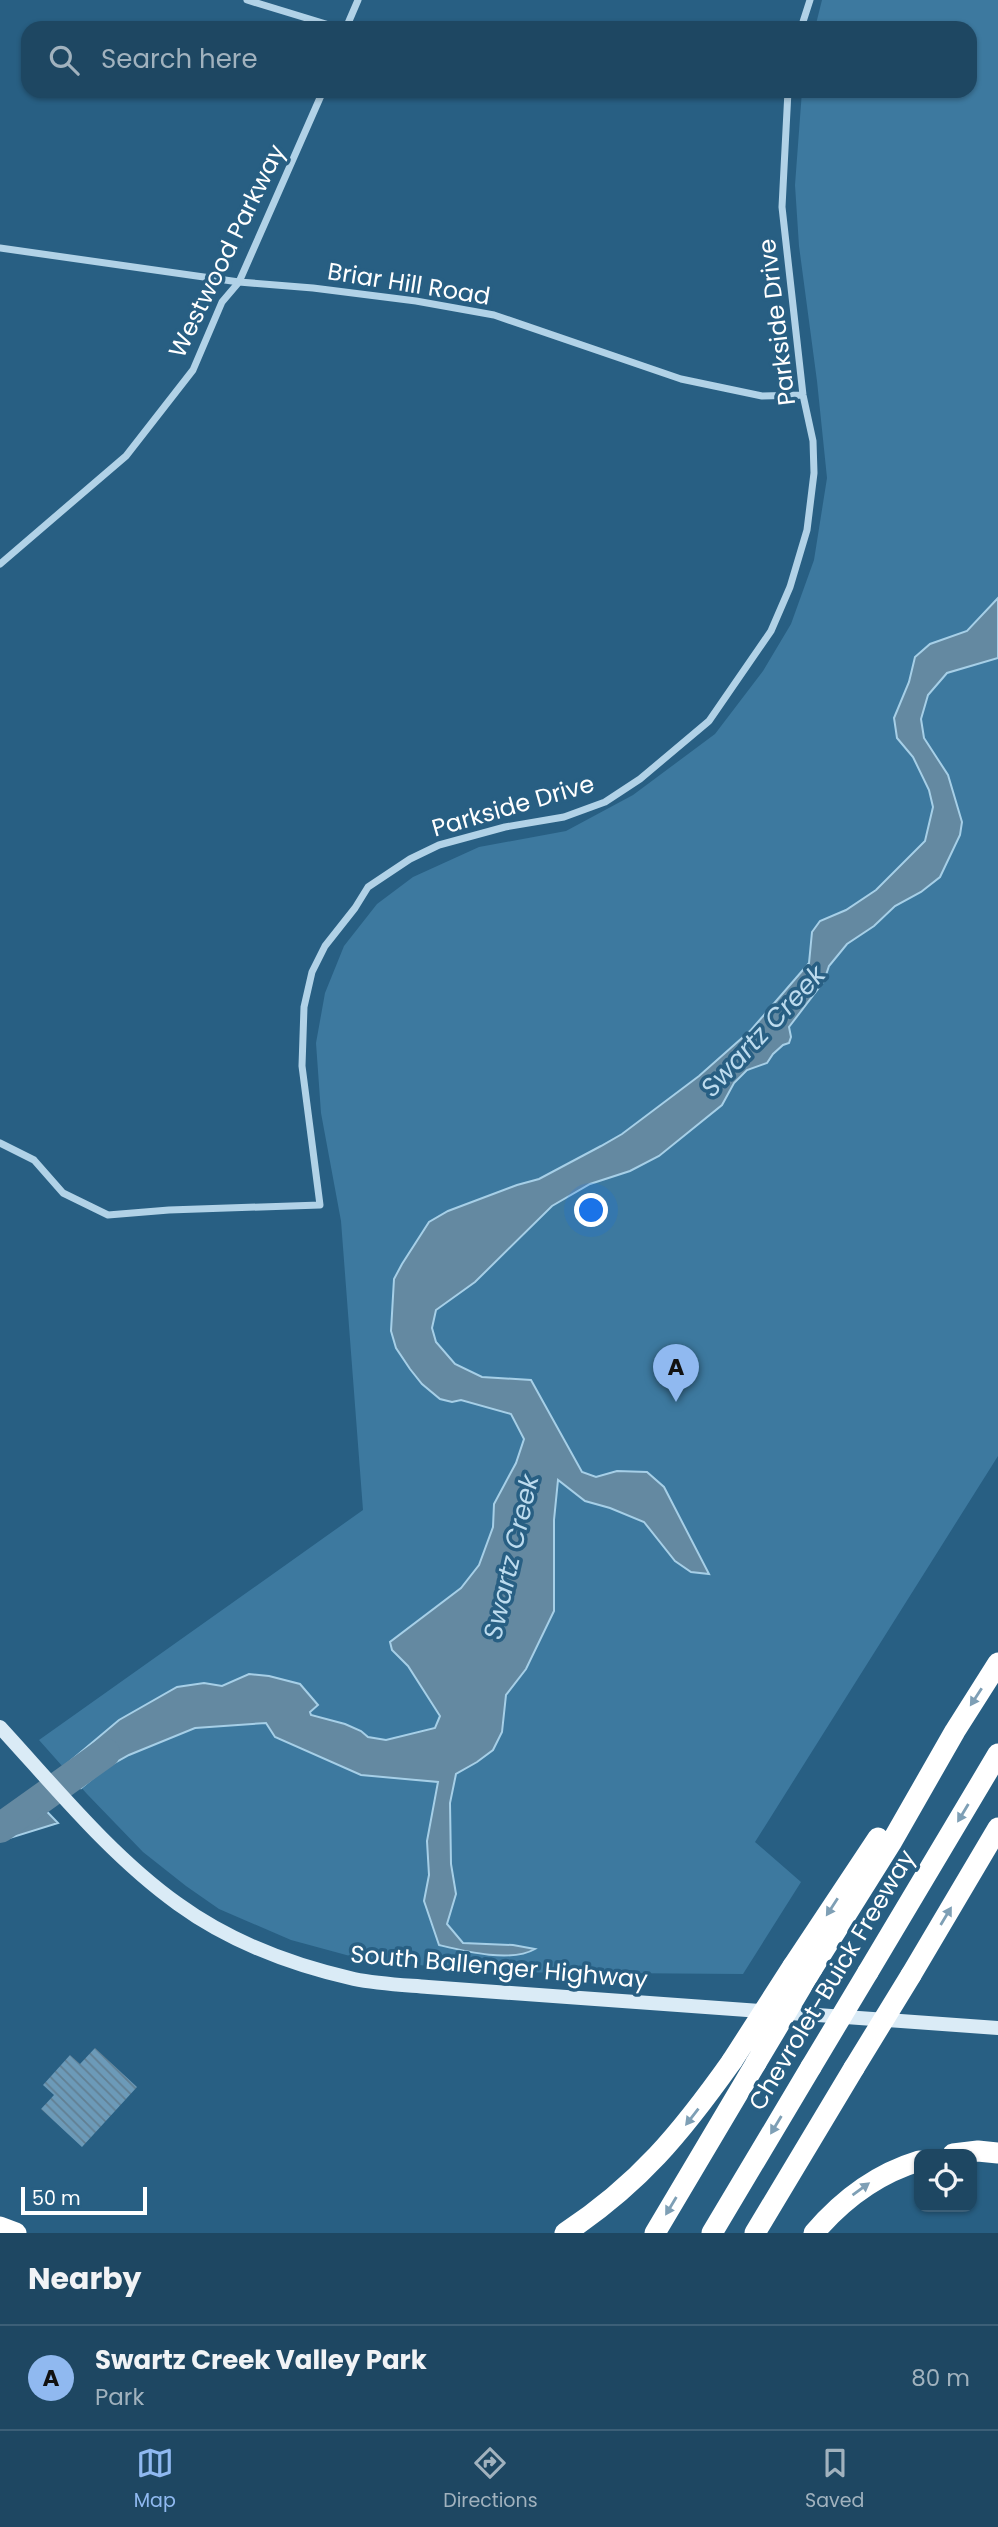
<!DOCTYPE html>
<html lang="en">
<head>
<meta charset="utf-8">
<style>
  :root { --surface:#1e4762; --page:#264e68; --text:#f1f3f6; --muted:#a1b2be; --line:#3c5f77; --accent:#90b9f0 }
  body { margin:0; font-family:Poppins,sans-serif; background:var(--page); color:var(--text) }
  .controls { position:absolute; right:21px; bottom:21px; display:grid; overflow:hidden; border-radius:14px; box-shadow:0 2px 5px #0004 }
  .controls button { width:63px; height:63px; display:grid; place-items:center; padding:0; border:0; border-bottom:2px solid var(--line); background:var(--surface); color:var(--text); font:35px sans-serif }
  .scale { position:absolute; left:21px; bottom:18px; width:126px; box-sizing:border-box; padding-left:7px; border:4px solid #fff; border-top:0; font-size:19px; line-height:24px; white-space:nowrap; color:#fff; -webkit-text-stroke:5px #285f83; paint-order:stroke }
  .you { position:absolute; left:592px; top:1211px; width:24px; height:24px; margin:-18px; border:5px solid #fff; border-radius:50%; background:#1a73e8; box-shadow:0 0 0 10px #1a73e833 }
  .badge { display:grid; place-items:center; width:46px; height:46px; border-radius:50%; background:var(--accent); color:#111; font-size:23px; font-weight:700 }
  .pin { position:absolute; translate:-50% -58px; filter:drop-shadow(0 2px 4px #0008) }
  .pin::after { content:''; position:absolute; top:37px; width:24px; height:21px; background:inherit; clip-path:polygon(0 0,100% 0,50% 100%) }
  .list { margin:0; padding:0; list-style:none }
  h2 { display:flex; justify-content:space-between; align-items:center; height:91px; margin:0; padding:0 28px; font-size:30px }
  h2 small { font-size:23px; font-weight:400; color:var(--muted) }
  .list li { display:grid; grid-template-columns:46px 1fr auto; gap:21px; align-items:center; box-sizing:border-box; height:105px; padding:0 28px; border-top:2px solid var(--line) }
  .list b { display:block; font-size:26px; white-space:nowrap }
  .list p { margin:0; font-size:23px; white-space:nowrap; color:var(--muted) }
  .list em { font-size:23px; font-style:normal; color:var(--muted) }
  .icon { flex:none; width:38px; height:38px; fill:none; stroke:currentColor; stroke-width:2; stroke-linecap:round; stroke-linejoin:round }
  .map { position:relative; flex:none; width:998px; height:2233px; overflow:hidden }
  .search { position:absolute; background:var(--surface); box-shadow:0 2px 5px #0004; left:21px; right:21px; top:21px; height:77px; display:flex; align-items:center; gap:18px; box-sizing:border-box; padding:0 24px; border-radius:21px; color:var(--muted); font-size:26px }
  .sheet { height:196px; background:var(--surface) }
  nav { display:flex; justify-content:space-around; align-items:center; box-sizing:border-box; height:98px; border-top:2px solid var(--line); background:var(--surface); font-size:19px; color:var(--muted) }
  nav a { display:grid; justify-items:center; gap:4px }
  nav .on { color:var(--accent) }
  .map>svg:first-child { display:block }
</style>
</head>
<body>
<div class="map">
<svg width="998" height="2233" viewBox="0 0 998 2233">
  <defs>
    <pattern id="building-back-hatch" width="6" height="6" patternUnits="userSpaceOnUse" patternTransform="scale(1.75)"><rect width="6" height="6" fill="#6c9ab8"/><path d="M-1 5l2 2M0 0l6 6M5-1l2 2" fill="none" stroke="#617f92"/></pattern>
  </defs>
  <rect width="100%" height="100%" fill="#285f83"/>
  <!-- green -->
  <path fill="#3d799f" d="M822,0H998V1456L755,1842L801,1882L743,1974L487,1972L361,1959L291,1940L219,1909L186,1886L143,1852L87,1794L39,1740L363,1510L341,1221L321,1113L316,1043L325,993L344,946L377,904L413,877L479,847L566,831L633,795L715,734L763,671L791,624L814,560L827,478L817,381L799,246L795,185L802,91H970V28H815Z"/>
  <!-- water -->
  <path fill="#6489a1" stroke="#a6cfe7" stroke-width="2" d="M998,598V658L947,673L928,695L921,719L924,738L948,775L962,822L960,835L940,877L921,892L895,906L874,926L847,944L829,966L824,981L789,1027L791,1037L789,1043L783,1045L773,1054L767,1063L747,1070L734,1083L722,1105L659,1156L630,1171L590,1184L552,1206L475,1282L436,1310L432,1328L436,1342L455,1364L482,1377L531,1380L582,1472L596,1477L617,1471L647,1472L664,1487L709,1574L691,1572L675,1561L644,1522L610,1508L585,1501L558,1480L554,1520V1611L526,1669L506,1695L502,1732L493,1750L477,1762L456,1774L450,1803L451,1864L456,1894L447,1924L463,1943L513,1945L535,1949C511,1963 464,1951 439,1945L424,1901L429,1875L427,1841L438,1782L361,1775L275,1737L266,1723L195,1728L129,1755L104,1769L81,1788L63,1767L119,1720L177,1687L204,1683L222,1686L249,1674L269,1676L300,1684L318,1705L310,1712L311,1715L345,1724L361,1731L368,1737L386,1740L435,1728L440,1716L408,1666L392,1650L390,1642L461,1588L479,1565L493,1527L494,1504L516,1463L524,1439L511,1414L461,1400L452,1402L440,1399L422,1384L410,1369L396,1348L391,1331L394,1279L402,1264L429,1222L448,1211L517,1185L539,1179L601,1146L622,1134L699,1076L751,1030L809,963L812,932L820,921L846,910L876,890L925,841L933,807L929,790L913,757L897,738L894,718L909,682L915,657L930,644L967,631Z
    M30,1794L58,1823L0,1841V1812Z"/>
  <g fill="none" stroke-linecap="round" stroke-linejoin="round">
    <!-- river -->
    <path stroke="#6489a1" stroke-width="30" d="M0,1828L105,1753"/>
  </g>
  <!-- building -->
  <path fill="url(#building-back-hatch)" d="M95,2048L137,2087L82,2147L41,2109L54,2095L43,2085L70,2055L80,2064Z"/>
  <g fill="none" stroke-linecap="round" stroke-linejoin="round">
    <!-- street -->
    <path stroke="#b1d2e7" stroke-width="7" d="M247,0L339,28
      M346,28L358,0
      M801,28L810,0
      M0,248L239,282L313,288L416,301L494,315L681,379L762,396L803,395
      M0,564L126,456L193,370L222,302L239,282L323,91
      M0,1143L34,1160L63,1193L108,1215L169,1210L320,1205L302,1066L304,1007L312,972L325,946L355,908L368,887L410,859L439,845L505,827L564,817L605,802L640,779L709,721L771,631L790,587L807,530L814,473L813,441L803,395L782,207L788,91"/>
    <!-- secondary -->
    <path stroke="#daebf6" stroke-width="14" d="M0,1727C56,1788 111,1856 178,1904C229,1941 292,1965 354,1979C378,1984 404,1985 428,1987L998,2028"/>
    <!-- highway -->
    <path stroke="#fff" stroke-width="21" d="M793,1966L878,1838
      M812,1969L891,1843L955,1731L998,1663
      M868,1972L998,1754
      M911,1975L998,1828
      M953,2154L978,2151L998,2153
      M0,2227L16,2233
      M565,2233C639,2184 681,2133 732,2061
      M655,2233L756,2063
      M712,2233L811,2067
      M755,2233L854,2068
      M814,2233C843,2199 876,2174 919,2161"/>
    <!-- highway-bridge -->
    <path stroke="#fff" stroke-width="21" d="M732,2061L793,1966
      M756,2063L812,1969
      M811,2067L868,1972
      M854,2068L911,1975"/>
  </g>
  <!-- one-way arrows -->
  <defs><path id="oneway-solid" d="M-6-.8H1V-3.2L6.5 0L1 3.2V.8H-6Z" transform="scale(1.75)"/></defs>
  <g fill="#7e9fb5">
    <use href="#oneway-solid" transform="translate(976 1697) rotate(123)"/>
    <use href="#oneway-solid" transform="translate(963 1813) rotate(121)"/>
    <use href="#oneway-solid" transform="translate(832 1907) rotate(123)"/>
    <use href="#oneway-solid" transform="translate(946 1916) rotate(-59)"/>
    <use href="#oneway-solid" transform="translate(692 2117) rotate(128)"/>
    <use href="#oneway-solid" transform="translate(776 2125) rotate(121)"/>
    <use href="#oneway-solid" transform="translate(861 2189) rotate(-36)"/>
    <use href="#oneway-solid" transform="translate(671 2206) rotate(121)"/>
  </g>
  <g text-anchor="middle" stroke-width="7" stroke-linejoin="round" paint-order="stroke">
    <!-- street labels -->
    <g font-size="24" fill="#fff" stroke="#285f83">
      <text transform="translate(227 251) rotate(-64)" y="8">Westwood Parkway</text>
      <text transform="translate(409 284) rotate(9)" y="8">Briar Hill Road</text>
      <text transform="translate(777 322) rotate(-97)" y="8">Parkside Drive</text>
      <text transform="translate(513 806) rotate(-16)" y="8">Parkside Drive</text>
      <text transform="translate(499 1967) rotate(5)" y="8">South Ballenger Highway</text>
      <text transform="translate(832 1980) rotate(-59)" y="8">Chevrolet-Buick Freeway</text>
    </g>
    <!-- water labels -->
    <g font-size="26" font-style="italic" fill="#bcdbee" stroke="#285f83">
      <text transform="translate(763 1031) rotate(-47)" y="9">Swartz Creek</text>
      <text transform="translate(511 1557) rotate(-77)" y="9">Swartz Creek</text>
    </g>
  </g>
</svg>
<div class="controls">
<button><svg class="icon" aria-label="locate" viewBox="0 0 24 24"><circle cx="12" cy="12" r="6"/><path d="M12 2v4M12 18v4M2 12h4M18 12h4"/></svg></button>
</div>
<div class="scale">50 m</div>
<div class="you"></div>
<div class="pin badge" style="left:676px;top:1402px">A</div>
<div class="search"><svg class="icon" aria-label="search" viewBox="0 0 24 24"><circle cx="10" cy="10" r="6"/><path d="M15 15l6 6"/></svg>Search here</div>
</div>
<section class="sheet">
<h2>Nearby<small></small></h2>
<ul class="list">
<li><span class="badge">A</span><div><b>Swartz Creek Valley Park</b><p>Park</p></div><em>80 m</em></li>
</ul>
</section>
<nav>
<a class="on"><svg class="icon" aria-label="map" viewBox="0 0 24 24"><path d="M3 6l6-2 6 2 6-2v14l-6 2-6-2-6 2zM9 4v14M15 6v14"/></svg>Map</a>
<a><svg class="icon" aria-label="directions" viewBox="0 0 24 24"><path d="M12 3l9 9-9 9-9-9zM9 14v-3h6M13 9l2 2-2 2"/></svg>Directions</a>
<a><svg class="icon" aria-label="saved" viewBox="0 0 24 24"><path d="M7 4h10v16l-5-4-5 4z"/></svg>Saved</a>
</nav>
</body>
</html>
